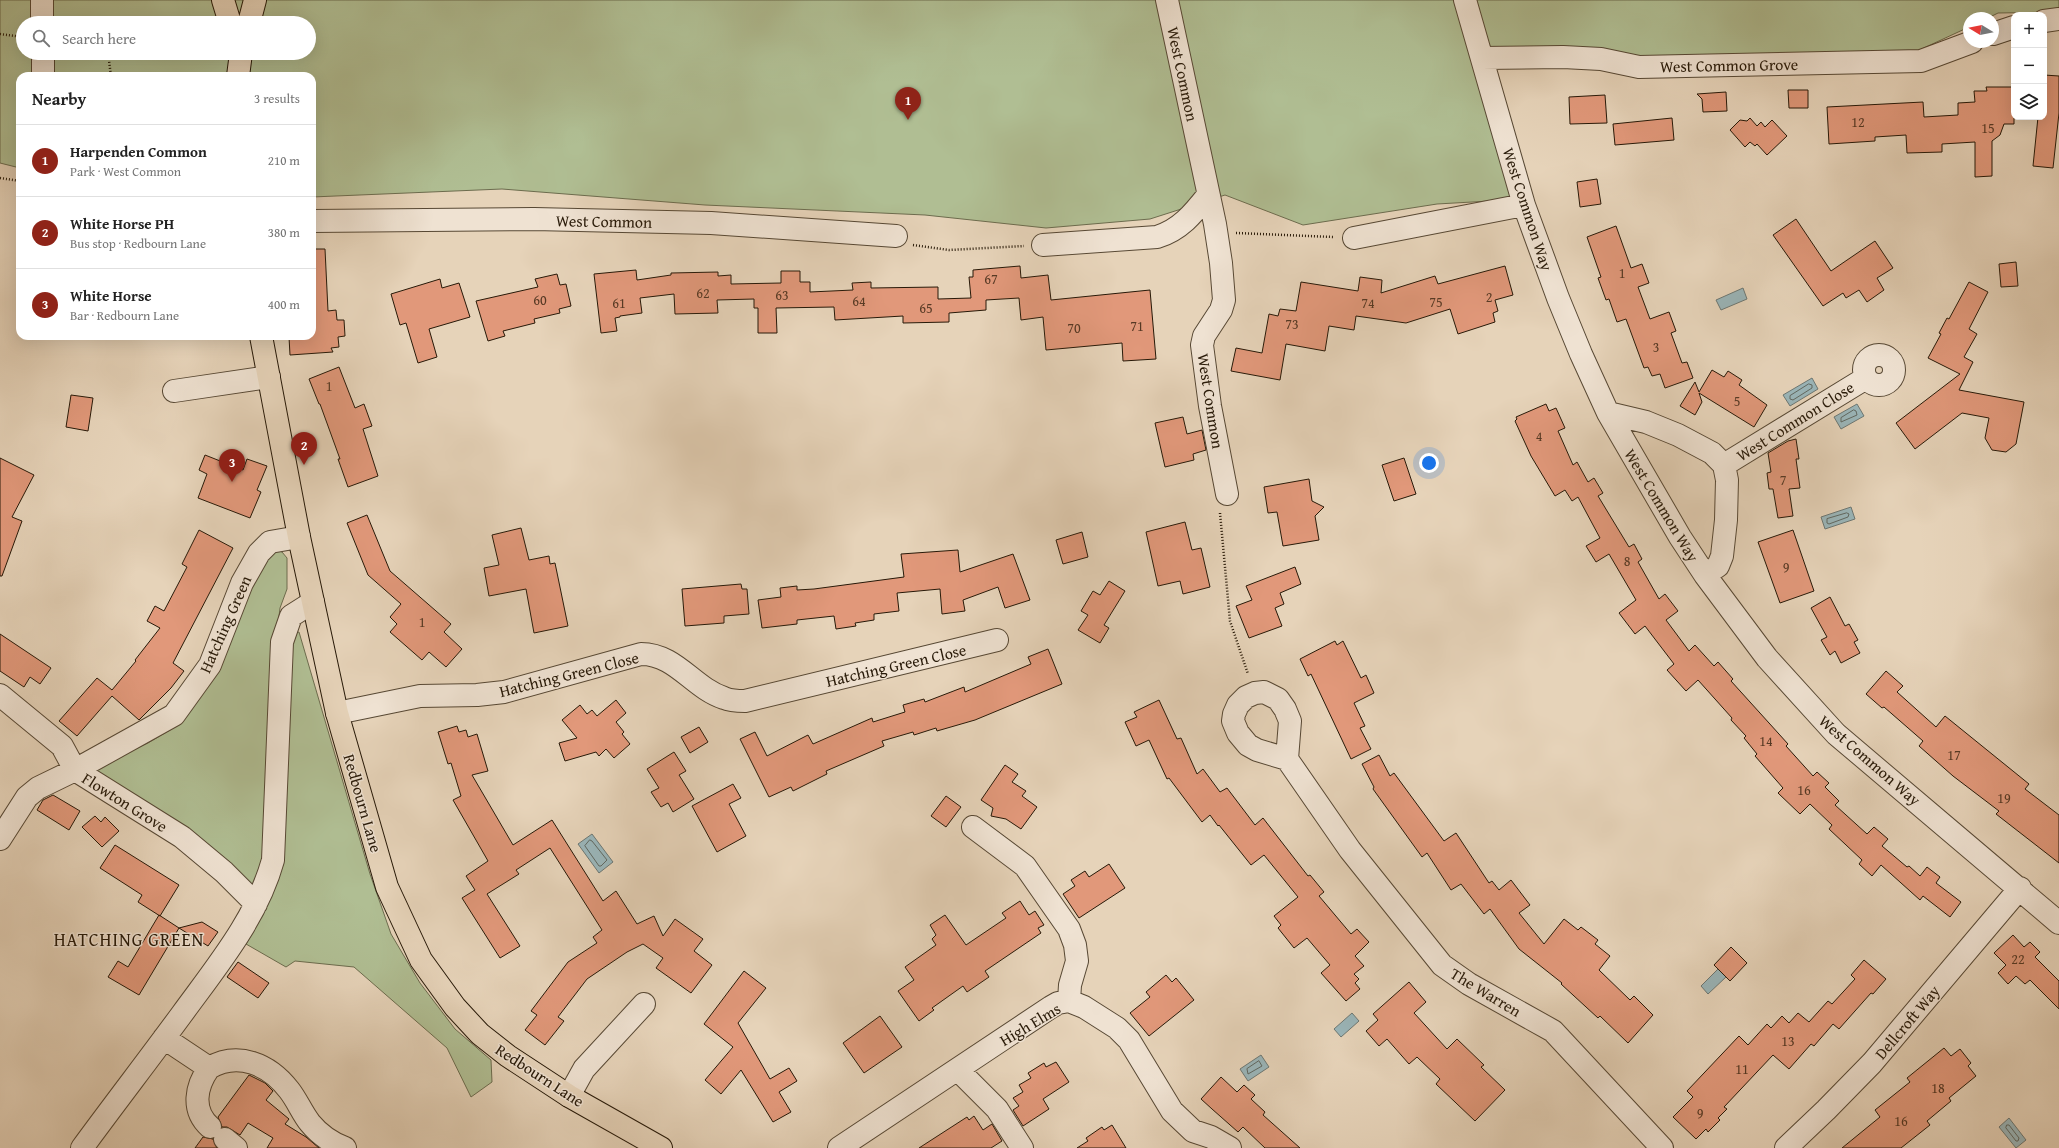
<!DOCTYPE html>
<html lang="en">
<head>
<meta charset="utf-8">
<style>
  :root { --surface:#fff; --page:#f6f6f6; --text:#222; --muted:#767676; --line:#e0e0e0; --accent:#8f2418 }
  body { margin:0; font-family:"Gentium Book Plus",serif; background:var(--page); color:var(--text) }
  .controls { position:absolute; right:12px; top:12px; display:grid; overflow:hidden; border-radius:8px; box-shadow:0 4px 16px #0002 }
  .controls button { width:36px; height:36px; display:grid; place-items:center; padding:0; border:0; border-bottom:1px solid var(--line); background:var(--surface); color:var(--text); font:20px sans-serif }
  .compass { position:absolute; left:1963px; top:12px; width:36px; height:36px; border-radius:50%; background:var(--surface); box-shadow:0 4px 16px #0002; rotate:280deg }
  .you { position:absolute; left:1429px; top:463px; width:14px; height:14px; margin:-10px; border:3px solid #fff; border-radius:50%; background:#1a73e8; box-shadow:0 0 0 6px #1a73e833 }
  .badge { display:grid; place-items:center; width:26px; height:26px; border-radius:50%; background:var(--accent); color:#fff; font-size:13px; font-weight:700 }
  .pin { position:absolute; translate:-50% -33px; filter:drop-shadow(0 1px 2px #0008) }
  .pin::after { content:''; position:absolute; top:21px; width:14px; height:12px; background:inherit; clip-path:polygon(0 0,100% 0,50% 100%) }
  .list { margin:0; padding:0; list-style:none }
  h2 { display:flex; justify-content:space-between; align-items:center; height:52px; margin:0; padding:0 16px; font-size:17px }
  h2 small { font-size:13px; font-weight:400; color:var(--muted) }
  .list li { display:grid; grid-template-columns:26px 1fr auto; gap:12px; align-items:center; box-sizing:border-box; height:72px; padding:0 16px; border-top:1px solid var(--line) }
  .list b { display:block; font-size:15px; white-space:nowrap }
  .list p { margin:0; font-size:13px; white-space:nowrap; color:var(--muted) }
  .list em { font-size:13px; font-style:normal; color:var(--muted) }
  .icon { flex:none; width:22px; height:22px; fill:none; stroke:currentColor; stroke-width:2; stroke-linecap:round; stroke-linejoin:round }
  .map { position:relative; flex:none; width:2059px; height:1148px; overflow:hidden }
  .search { position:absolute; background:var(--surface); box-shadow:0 4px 16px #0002; left:16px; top:16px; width:300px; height:44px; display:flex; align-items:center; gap:10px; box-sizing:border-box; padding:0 14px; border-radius:22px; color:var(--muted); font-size:15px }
  .panel { position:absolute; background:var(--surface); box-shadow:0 4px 16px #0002; left:16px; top:72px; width:300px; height:268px; border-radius:12px }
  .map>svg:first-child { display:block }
</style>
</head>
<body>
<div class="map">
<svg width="2059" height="1148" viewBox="0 0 2059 1148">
  <rect width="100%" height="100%" fill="#e6d3b9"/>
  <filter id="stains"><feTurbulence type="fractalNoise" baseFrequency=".005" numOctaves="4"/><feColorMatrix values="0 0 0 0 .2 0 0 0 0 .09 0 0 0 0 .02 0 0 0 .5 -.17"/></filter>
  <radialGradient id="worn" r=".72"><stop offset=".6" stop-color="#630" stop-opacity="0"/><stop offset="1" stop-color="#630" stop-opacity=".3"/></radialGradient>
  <!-- green -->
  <path fill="#b0be93" stroke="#6c6c4e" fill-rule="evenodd" d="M0,0H2059V12L1998,13L1988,18H1969V27L1913,53L1489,61L1525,199L1437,204L1303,225L1225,195L1150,219L1046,228L925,215L705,205L502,189L312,197V76H20V168L0,163ZM23,23H309V53H23Z
    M274,549L282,552L287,558V589L280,608L275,648L264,867L256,887L245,883L97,777L96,768L148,743L180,724L267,555Z
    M299,632L370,874L391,934L420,983L455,1029L491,1060L492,1082L471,1097L447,1048L354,967L295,961L286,967L246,944L272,894L291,634Z"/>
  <!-- water -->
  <path fill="#9ab6ba" stroke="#6c7773" d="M1743,288L1747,299L1721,310L1716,300Z
    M1812,378L1818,389L1790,406L1783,395Z
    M1857,404L1864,416L1841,429L1834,417Z
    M1851,507L1855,519L1825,529L1821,517Z
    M592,834L613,862L599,873L578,844Z
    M1718,969L1726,977L1708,994L1701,986Z
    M1352,1013L1359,1021L1341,1037L1334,1029Z
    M1261,1055L1269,1067L1248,1081L1240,1069Z
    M2009,1118L2026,1140L2016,1148L1999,1127Z"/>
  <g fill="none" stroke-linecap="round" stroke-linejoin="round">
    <!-- shore -->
    <path stroke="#606861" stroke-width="1" d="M1809,384L1812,385V388L1793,400L1790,399V396Z
      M1854,410L1856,411L1857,415L1841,422V418Z
      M1847,513L1849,514L1848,517L1829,524L1827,523V519Z
      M590,840L592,841L607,860L601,866H599L585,846Z
      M1259,1061L1262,1066L1248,1074L1247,1069Z
      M2007,1125H2009L2019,1138L2018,1141H2016L2006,1128Z"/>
  </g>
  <!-- building -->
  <path fill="#e1987a" stroke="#271908" d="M2044,75L2059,76V113L2053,168L2033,166L2038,117H2044Z
    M1986,87H2014V124H2004L2000,135L1992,141V176L1975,177V142L1942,144V152L1907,153L1906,135L1875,137V141L1829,144L1827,107L1923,102L1924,117L1958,115V103L1975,102L1974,91H1987Z
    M1788,90H1808V108H1789Z
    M1726,92L1727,111L1703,112L1702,99L1697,94Z
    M1605,95L1607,123L1570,124L1569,97Z
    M1672,118L1674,140L1615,145L1613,124Z
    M1750,118L1757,126L1761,122L1765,127L1772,120L1787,136L1767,155L1757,144L1755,146L1750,142L1745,147L1730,130L1740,120L1747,121Z
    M1597,179L1601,204L1580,207L1577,182Z
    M1796,219L1831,271L1875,241L1893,268L1877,278L1884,290L1867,302L1859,290L1846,298L1843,293L1823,306L1773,235Z
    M1616,226L1631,268L1642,264L1649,283L1638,287L1650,319L1669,312L1676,331L1671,333L1682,363L1687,362L1693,378L1665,388L1660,374L1652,376L1648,367L1644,368L1626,319L1617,322L1609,299L1606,300L1598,278L1601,277L1587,237Z
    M312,249H325L328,311L336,310L337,320H344L345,336L338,337L339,347L331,348L333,352L290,355L289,337L312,336Z
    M2016,262L2018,286L2001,287L1999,264Z
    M1020,266L1021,278L1048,275L1051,300L1150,290L1156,359L1123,361L1122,343L1046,350L1043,317L1021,320L1019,298L986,300V310L949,313V322L903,323V316L835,320L834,307L776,308L777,333H758V308H754V299L717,300L718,313L675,314L674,294L640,298L642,313L620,316V317L615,318L617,331L601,333L594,274L636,270L637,280L671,275V273L718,272V276L731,275V284L781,283V271H800V282H810V292L853,290L852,283L871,282V288L938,287V299L971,298L969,277H973V270Z
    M1505,266L1513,295L1495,300L1498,311L1493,313L1495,322L1458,334L1450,309L1406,323L1356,316L1354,330L1329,326L1325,351L1286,344L1280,380L1231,371L1236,348L1262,353L1269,314L1278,316L1280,309L1296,311L1301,282L1358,291L1360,277L1382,280L1381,293L1435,276L1438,284Z
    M557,274L560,285L566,284L571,306L559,309L560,313L534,319L535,323L503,331L505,336L488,341L476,301L538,287L535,279Z
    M440,279L442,288L459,283L470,317L429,329L437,357L418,363L406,323L400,325L391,294Z
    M1969,282L1988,292L1969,329L1977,334L1964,357L1973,362L1959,390L2024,402L2016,444L2006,452L1992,450L1985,438L1989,418L1962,413L1915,449L1896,423L1960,374L1928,358L1941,334L1939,333L1947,318L1949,319Z
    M339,367L355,408L364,404L372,426L363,429L378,476L348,487L338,459H340L320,404H319L309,379Z
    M1712,370L1724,377L1728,371L1742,380L1739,385L1767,405L1754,427L1699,393L1702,402L1695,415L1680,406L1695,382L1699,392Z
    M71,395L93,398L88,431L66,427Z
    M1546,404L1549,411L1556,408L1565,428L1558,431L1573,465L1577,462L1588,482L1594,478L1603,493L1598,496L1629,547L1634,544L1642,559L1638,562L1659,599L1665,594L1678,611L1666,620L1689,651L1695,645L1714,666L1718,662L1733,679L1731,681L1788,744L1786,746L1813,776L1817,772L1829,783L1825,787L1839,801L1835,805L1867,834L1874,827L1888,839L1882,846L1907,867L1909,866L1920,876L1927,867L1940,877L1936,883L1961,902L1950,917L1923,896L1920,900L1881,865L1872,876L1859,864L1862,860L1829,829L1832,825L1810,804L1800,814L1778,793L1783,788L1755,756L1757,754L1744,738L1746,736L1731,720L1732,718L1698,680L1686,691L1667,670L1674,664L1645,626L1635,634L1619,613L1636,600L1609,554L1596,562L1586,546L1600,538L1578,497L1572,501L1565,490L1555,496L1531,456L1515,421L1517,419L1516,417Z
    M1183,417L1187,434L1202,430L1206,450L1193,454L1194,460L1165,467L1155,423Z
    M1796,439L1799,459H1796L1800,488L1789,489L1793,516L1778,518L1773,489H1769L1767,473L1771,472L1768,453L1788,441Z
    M205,455L243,470L247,459L267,466L257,490L261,492L250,518L198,498L207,474L199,470Z
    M0,458L34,475L12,517L22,521L2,576H0Z
    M1404,458L1416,494L1394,501L1382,465Z
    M1309,479L1312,501L1324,507L1315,516L1319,540L1283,546L1277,512L1268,513L1264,487Z
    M367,515L390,571L451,624L444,632L462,649L446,667L429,652L422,660L390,632L397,624L390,617L401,604L368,575L347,523Z
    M1185,522L1192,550L1201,548L1210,587L1183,594L1180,581L1158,586L1146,532Z
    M521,528L529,560L549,556L550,564L555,563L568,626L534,633L526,589L489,596L484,568L499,565L492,535Z
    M199,530L233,548L173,663L184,671L171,688L139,720L112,696L77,736L59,721L97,678L112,690L136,661L135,660L160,628L147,621L155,606L164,611L187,567L182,564Z
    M1793,530L1814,591L1780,603L1758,542Z
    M1082,532L1088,557L1063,564L1056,540Z
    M958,550L960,572L1013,554L1030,600L1005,608L998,587L963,600L965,611L942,614L940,589L897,593L899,611L874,614V620L855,623L856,626L836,629L834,616L797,620V624L762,628L758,600L781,597L780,588L797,586V590L814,589L904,577L901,554Z
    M1295,567L1301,584L1280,593L1284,604L1275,608L1282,626L1249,638L1236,606L1252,600L1246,586Z
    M1109,581L1125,591L1104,625L1109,628L1100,643L1078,630L1088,615L1081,611L1093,591L1100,595Z
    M741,584L742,589H747L749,614L724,616V623L685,626L682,589Z
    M1830,597L1845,626L1849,624L1858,640L1854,642L1860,653L1841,663L1835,651L1830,655L1821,640L1827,637L1811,608Z
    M0,634L51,668L40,684L30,677L24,687L0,671Z
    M1335,641L1337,645L1343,641L1361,678L1366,675L1374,693L1354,703L1365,726L1360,728L1371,749L1351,759L1311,674L1308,676L1300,659Z
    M1048,649L1062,684L975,720L937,731L936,728L914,735L913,732L882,741L884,746L826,771L827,774L793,791L791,787L769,797L740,739L755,732L767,756L808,735L813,744L872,718L873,722L905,712L903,705L924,699L925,702L964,687L965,692L1031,664L1028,657Z
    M1886,671L1903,686L1897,692L1936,727L1945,716L2029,784L2025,789L2059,815V863L1996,814L1999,811L1953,776L1919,746L1923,741L1884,707L1882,708L1866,694Z
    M616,700L626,713L616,722L624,732L622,734L630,744L614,758L606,749L599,756L596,752L565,761L559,743L577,738L562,720L580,705L587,714L592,710L597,716Z
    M1159,700L1177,739L1181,738L1197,774L1203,769L1220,792L1227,788L1255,825L1263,818L1308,876L1310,875L1324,892L1319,896L1351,934L1357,929L1369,942L1355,956L1364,966L1354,974L1359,979L1355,983L1360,989L1346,1001L1321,973L1330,965L1307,938L1294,948L1278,928L1281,925L1274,916L1298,897L1264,855L1251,865L1219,825L1218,826L1210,815L1202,822L1169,778L1167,779L1149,740L1136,746L1125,722L1137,717L1134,712Z
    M457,726L459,732L466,730L468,737L477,734L488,771L472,775L513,845L552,820L603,901L616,891L637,924L654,916L663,936L675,919L703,939L694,951L712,965L691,993L656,968L663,958L643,944L627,952L587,979L558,1017L564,1021L545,1045L525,1030L537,1015L531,1011L568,962L597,943L593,937L602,930L550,848L516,870L519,874L487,894L520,946L500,958L462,898L475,890L466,876L488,861L453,800L461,796L451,763L448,764L438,732Z
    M699,727L708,742L690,753L681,737Z
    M674,752L686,771L679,775L694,799L673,812L668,803L661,807L651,792L659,788L647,769Z
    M1379,755L1390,776L1394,773L1444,841L1456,833L1489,883L1492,881L1499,890L1511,880L1530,905L1519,913L1544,944L1564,919L1578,930L1581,927L1598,940L1595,944L1610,956L1599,970L1630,1000L1634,996L1653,1015L1628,1043L1600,1016L1598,1018L1561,984L1562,983L1519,949L1490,909L1484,914L1461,884L1451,890L1427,853L1422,857L1373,789L1374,787L1362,764Z
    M1005,765L1018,774L1012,782L1026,791L1022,796L1037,807L1021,829L1006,819L991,816L993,808L981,800Z
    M733,784L741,798L729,804L746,836L717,852L692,806Z
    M53,795L80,811L69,830L37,810L43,800Z
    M946,796L961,807L946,827L931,816Z
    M95,816L101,822L105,817L119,831L102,847L82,827Z
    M115,845L179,885L160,916L138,902L142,895L100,868Z
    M1109,864L1125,888L1079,918L1063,894L1075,886L1071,880L1085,871L1089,877Z
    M1020,901L1029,915L1035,911L1044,925L1038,928L1041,933L985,971L989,977L967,992L963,986L932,1008L934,1010L919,1021L898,991L914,980L905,967L936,945L932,939L936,935L930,925L945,915L966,945L1006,918L1002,913Z
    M159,915L179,928L139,995L108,977L118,961L128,967Z
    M202,922L218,932L208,946L179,928Z
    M2013,935L2024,947L2030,942L2040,952L2035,957L2059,981V1009L2030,980L2025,984L2016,976L2008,984L1998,973L2006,965L1994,953Z
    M1731,947L1747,963L1730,981L1714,965Z
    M1864,960L1886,979L1873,994L1871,993L1839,1029L1833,1024L1814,1046L1811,1044L1789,1069L1773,1055L1724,1107L1727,1109L1718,1118L1720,1120L1708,1132L1706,1129L1696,1139L1673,1117L1693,1097L1687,1091L1739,1036L1748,1045L1767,1024L1771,1028L1782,1016L1789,1023L1798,1013L1809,1022L1828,1001L1832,1004L1855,979L1851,975Z
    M238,962L269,983L258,998L227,977Z
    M744,971L766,988L738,1023L770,1079L789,1068L797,1081L779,1092L791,1112L773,1122L741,1070L721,1094L705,1080L733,1047L704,1024Z
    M1166,975L1172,982L1176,978L1194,1000L1149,1036L1130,1013L1150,997L1146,992Z
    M1409,982L1426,1002L1414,1013L1447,1049L1457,1039L1484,1065L1481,1067L1505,1090L1475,1121L1436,1084L1440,1079L1417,1057L1409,1064L1387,1039L1379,1046L1366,1031L1378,1020L1373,1014Z
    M880,1016L902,1047L864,1073L843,1043Z
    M1944,1048L1951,1056L1960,1049L1971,1063L1968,1066L1976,1076L1949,1098L1951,1101L1927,1121L1930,1125L1901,1148H1842L1880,1117L1875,1110L1910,1082L1907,1078Z
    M1056,1062L1069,1082L1043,1099L1049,1109L1023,1126L1013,1110L1019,1106L1013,1098L1023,1092L1019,1085L1031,1078L1028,1073L1044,1063L1046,1067Z
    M249,1075L265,1083L273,1091L266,1100L289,1119L285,1124L306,1137L319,1148H267L273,1138L248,1123L240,1135L227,1127H222L218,1117Z
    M1221,1077L1237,1092L1244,1085L1255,1095L1251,1099L1265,1112L1263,1115L1300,1148H1265L1243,1127L1238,1132L1212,1109L1201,1099Z
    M974,1116L983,1130L992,1124L1002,1141L991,1148H919L967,1117L969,1120Z
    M1112,1125L1126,1148H1077L1088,1141L1086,1138L1102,1127L1104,1130Z
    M203,1137L213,1139L217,1148H195Z"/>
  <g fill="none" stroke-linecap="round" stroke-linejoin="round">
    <!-- minor casing -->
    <g stroke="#574834" stroke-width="24">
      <path id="minor" d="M42,0V23
        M1167,0L1215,224L1221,263L1224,300L1221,310L1204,336L1202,345L1210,406L1227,494
        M1465,0L1524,205L1558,298L1581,354L1608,413L1680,537L1705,575L1767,658L1836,734L2059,923
        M2044,21L2059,19
        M1993,34L2014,27
        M43,53V76
        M1482,58L1563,57L1601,59L1639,67L1921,61L1972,42
        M312,221L534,219L711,223L896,236
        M1354,238L1524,205
        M1043,245L1157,237C1180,230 1193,214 1208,195
        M1864 370a15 15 0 1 1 30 0a15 15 0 1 1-30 0Z
        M174,391L269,377
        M1608,413L1646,422L1678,435L1712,453L1724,465L1727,480L1726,520L1722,556L1718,566L1705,575
        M1724,465L1866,378
        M0,695L62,746L75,770L182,837L224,872L256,904
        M337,713L420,696L477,695L504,692L641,654C676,654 693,688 724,698C731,701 738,701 745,701L997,640
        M1287,759L1290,721L1285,709L1278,699L1264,692L1255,693L1246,697L1238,705L1234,714L1233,721L1238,733L1248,745L1257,750L1287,759L1350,850L1442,965L1469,984L1553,1031L1662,1148
        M973,827L1025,866L1069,929L1075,945L1077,961L1070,985L1069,1001
        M0,839L27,797L38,788L75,770L174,715L210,665L242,583L259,553L270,542L299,537
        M164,1038L209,1068C196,1086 191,1110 210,1127
        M209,1068C238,1051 269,1064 289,1090C297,1100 302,1113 310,1123C319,1134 332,1143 345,1148
        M958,1070L997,1109L1022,1148
        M569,1096L584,1069L644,1004
        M225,1139L236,1148
        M82,1148C115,1103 149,1059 182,1014C217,966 257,918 273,860L282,642L291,616L313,602
        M839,1148L1051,1007L1058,1003L1069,1001L1084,1007L1117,1028L1129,1040L1172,1111L1193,1131L1211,1137L1230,1148
        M1786,1148L1826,1110L1872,1063L2020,888"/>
    </g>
    <!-- major casing -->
    <g stroke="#271908" stroke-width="24">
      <path id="major" d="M223,0L230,23
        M249,23L255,0
        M238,76L241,53
        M261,336L299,537L337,713L387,887L421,960L455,1007L480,1034L508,1056L569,1096L661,1148"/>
    </g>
    <!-- path -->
    <path stroke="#271908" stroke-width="2.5" stroke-dasharray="1 2" stroke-linecap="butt" d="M0,34L23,37
      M108,53L111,76
      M0,178L20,181
      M1236,233L1333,237
      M913,245L949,250L1024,246
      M1220,513L1230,621L1248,674"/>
    <!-- minor -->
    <use href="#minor" stroke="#efe2d2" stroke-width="22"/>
    <!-- major -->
    <use href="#major" stroke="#e6d3b9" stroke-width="22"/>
  </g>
  <g text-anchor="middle" stroke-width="3" stroke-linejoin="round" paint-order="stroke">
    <!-- number labels -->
    <g font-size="14" fill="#563924">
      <text x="1858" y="127">12</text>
      <text x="1988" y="133">15</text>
      <text x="1622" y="278">1</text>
      <text x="991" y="284">67</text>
      <text x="703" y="298">62</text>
      <text x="782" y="300">63</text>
      <text x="1489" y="302">2</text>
      <text x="540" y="305">60</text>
      <text x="859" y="306">64</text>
      <text x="1436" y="307">75</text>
      <text x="619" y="308">61</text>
      <text x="1368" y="308">74</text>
      <text x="926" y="313">65</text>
      <text x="1292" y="329">73</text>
      <text x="1137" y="331">71</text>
      <text x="1074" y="333">70</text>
      <text x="1656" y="352">3</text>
      <text x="329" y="391">1</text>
      <text x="1737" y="406">5</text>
      <text x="1539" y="441">4</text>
      <text x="1783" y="485">7</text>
      <text x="1627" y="566">8</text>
      <text x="1786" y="572">9</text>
      <text x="422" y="627">1</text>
      <text x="1766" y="746">14</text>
      <text x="1954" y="760">17</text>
      <text x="1804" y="795">16</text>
      <text x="2004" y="803">19</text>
      <text x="2018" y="964">22</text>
      <text x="1788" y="1046">13</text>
      <text x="1742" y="1074">11</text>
      <text x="1938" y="1093">18</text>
      <text x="1700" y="1118">9</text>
      <text x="1901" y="1126">16</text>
    </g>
    <!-- street labels -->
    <g font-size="16" fill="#271908" stroke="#efe2d2">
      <text transform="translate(1729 65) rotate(-1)" y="6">West Common Grove</text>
      <text transform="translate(1183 74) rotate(78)" y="6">West Common</text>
      <text transform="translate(1528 209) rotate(72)" y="6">West Common Way</text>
      <text transform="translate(604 221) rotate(1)" y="6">West Common</text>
      <text transform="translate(1211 401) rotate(81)" y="6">West Common</text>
      <text transform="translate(1795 421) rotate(-32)" y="6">West Common Close</text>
      <text transform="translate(1662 505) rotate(59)" y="6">West Common Way</text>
      <text transform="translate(225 624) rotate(-66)" y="6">Hatching Green</text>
      <text transform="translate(896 665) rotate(-13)" y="6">Hatching Green Close</text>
      <text transform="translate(569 674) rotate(-14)" y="6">Hatching Green Close</text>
      <text transform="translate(1870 760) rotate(41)" y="6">West Common Way</text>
      <text transform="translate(125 802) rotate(32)" y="6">Flowton Grove</text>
      <text transform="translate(363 803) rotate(74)" y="6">Redbourn Lane</text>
      <text transform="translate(1486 992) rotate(31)" y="6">The Warren</text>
      <text transform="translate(1907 1022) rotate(-50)" y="6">Dellcroft Way</text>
      <text transform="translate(1030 1024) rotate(-31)" y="6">High Elms</text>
      <text transform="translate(540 1075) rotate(33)" y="6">Redbourn Lane</text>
    </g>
    <!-- quarter labels -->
    <g font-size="18" letter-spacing="1" fill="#271908" stroke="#efe2d2">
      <text x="129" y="946">HATCHING GREEN</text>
    </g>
  </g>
  <rect width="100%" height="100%" filter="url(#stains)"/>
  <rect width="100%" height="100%" fill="url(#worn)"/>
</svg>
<div class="controls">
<button>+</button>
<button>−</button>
<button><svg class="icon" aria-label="layers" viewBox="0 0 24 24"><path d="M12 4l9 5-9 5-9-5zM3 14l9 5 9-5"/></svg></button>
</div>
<svg class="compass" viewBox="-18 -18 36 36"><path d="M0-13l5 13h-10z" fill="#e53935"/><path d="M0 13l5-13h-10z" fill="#767676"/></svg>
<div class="you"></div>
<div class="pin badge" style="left:908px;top:120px">1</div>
<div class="pin badge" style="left:304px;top:465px">2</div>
<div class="pin badge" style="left:232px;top:482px">3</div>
<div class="search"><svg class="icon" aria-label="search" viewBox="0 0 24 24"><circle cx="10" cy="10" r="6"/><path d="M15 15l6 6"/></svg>Search here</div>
<section class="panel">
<h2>Nearby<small>3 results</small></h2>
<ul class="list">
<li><span class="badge">1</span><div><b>Harpenden Common</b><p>Park · West Common</p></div><em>210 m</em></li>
<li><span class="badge">2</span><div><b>White Horse PH</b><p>Bus stop · Redbourn Lane</p></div><em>380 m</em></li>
<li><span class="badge">3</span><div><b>White Horse</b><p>Bar · Redbourn Lane</p></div><em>400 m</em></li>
</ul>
</section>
</div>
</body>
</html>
